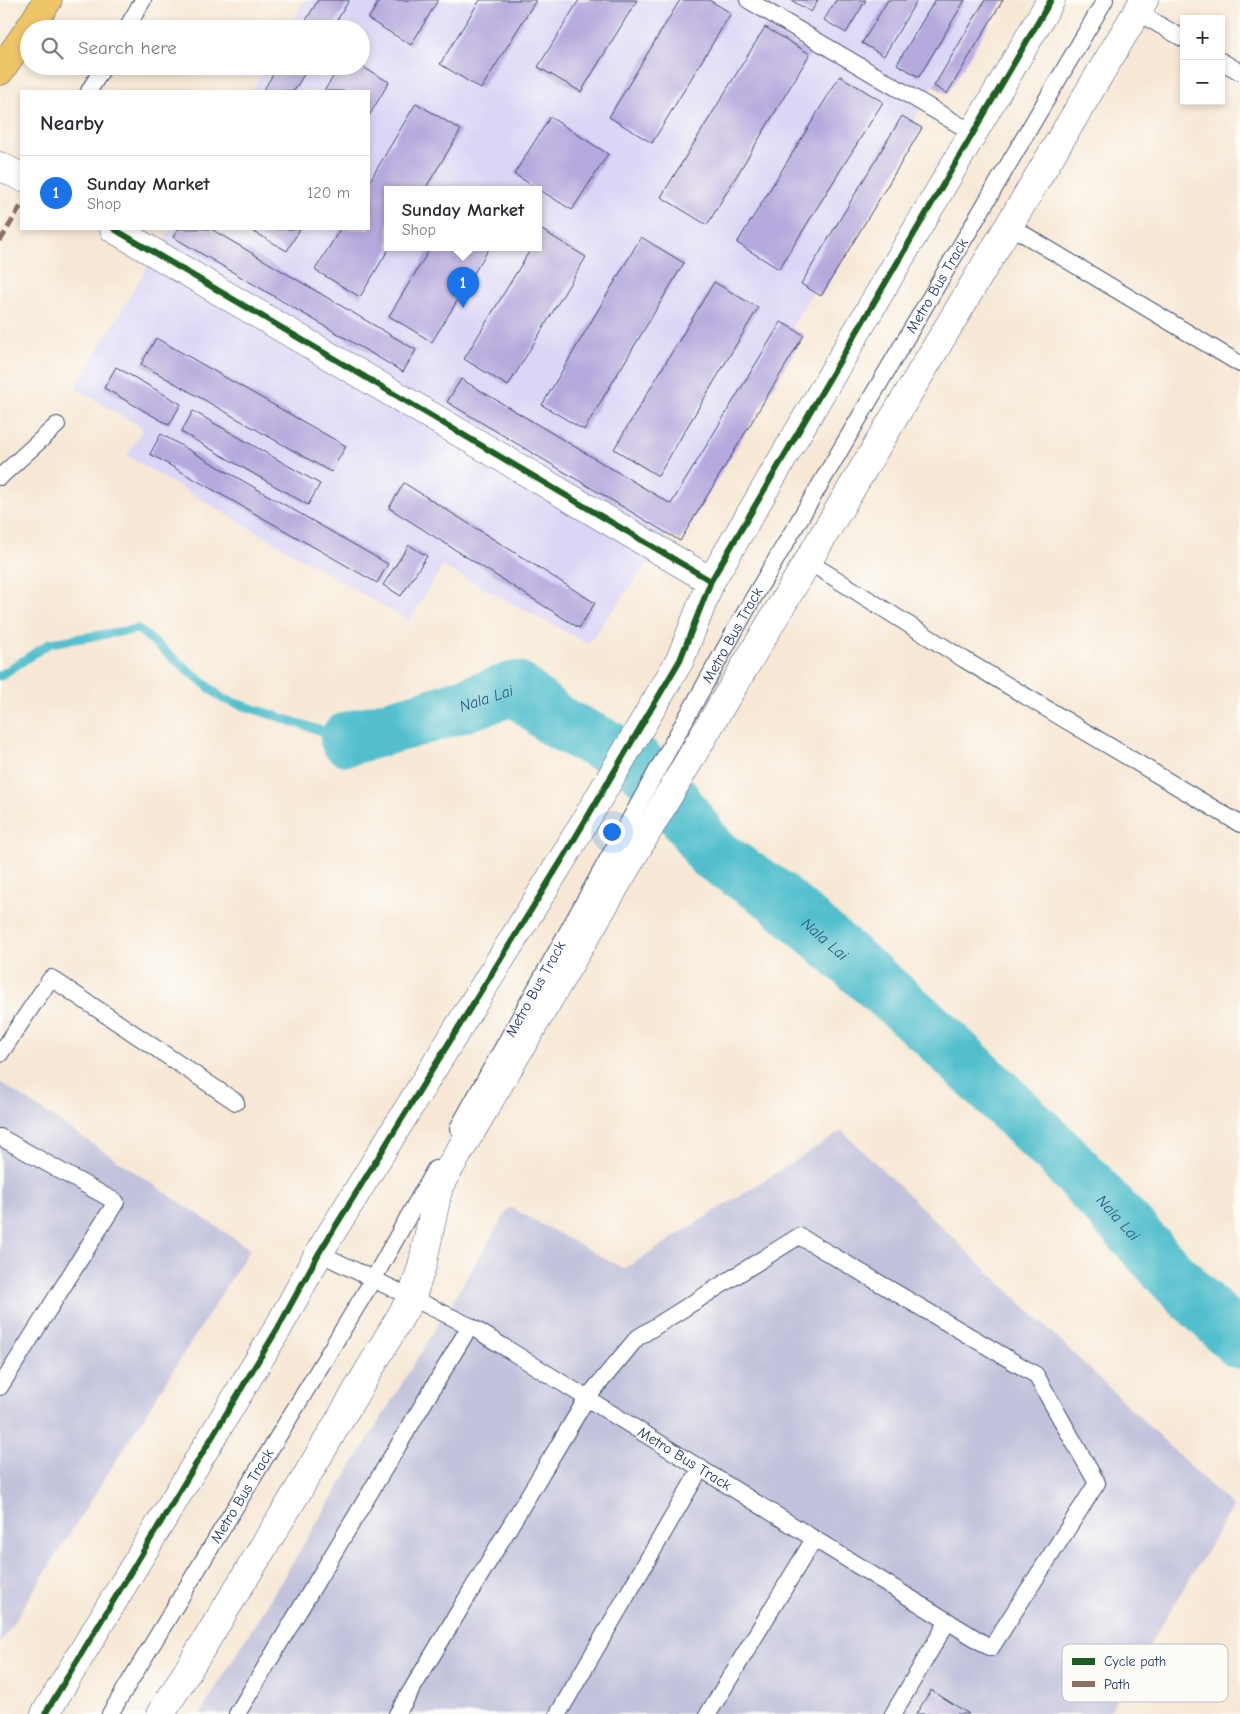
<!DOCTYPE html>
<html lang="en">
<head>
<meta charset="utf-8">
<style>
  :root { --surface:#fff; --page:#f7f7f7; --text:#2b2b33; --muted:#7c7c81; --line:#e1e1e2; --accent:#1a73e8 }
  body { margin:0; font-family:"Comic Neue",sans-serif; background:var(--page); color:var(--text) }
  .controls { position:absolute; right:15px; top:15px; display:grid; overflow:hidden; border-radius:0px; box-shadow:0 2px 8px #0003 }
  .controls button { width:45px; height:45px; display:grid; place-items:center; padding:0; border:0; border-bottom:1px solid var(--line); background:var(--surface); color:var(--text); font:25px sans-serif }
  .you { position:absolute; left:611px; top:831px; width:18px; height:18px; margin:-12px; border:4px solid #fff; border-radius:50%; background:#1a73e8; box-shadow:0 0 0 8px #1a73e833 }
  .badge { display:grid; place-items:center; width:32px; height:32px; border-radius:50%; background:var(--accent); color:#fff; font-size:16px; font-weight:700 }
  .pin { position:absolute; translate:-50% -41px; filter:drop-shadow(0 1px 2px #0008) }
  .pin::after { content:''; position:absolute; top:26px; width:18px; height:15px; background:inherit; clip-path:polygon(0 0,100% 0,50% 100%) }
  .popup { position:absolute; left:384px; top:186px; width:158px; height:65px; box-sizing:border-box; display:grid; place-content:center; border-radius:0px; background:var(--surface); filter:drop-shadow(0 1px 4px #0005); font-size:16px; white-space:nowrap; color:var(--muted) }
  .popup b { font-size:19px; color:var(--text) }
  .popup::after { content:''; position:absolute; left:50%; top:100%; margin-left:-10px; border:10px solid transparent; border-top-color:var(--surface) }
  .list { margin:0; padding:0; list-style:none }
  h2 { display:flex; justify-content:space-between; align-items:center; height:65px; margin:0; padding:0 20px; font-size:21px }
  h2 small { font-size:16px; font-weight:400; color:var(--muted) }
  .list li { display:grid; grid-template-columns:32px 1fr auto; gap:15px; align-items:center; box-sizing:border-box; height:75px; padding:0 20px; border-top:1px solid var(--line) }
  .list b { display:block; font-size:19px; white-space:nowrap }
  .list p { margin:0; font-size:16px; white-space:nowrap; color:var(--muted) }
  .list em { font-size:16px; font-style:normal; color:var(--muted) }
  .icon { flex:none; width:28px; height:28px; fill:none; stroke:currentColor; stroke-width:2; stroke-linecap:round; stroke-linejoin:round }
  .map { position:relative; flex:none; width:1240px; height:1714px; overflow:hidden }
  .search { position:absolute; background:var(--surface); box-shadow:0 2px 8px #0003; left:20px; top:20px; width:350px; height:55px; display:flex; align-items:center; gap:12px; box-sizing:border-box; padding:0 18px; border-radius:28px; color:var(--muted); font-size:19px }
  .panel { position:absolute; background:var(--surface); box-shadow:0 2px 8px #0003; left:20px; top:90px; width:350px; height:140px; border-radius:0px }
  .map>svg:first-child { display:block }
</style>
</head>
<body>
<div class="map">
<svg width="1240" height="1714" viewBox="0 0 1240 1714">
  <rect width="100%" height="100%" fill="#fdfcf7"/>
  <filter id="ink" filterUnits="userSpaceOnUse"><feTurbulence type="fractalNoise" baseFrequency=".02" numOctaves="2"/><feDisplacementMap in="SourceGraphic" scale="10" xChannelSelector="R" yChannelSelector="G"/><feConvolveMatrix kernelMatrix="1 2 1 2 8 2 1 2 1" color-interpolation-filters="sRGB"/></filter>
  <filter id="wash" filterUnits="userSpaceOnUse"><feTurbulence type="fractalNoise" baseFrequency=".0096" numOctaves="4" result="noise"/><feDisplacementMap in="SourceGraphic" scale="20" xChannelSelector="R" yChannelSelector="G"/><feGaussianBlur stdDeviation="1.12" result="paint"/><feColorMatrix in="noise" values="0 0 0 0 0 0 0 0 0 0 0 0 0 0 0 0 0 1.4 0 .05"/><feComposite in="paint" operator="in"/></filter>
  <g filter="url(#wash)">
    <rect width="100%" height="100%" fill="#f7e8d5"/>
    <!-- built -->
    <path fill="#dcd6f6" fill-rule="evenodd" d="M305,0H984L675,526L588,644L442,566L409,621L127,456L143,428L75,388L170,229H369V91H251L266,66H361V29H288ZM388,189H538V247H388Z"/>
    <!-- industrial -->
    <path fill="#c2c2dc" d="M0,1082L250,1249L0,1644Z
      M842,1131L1233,1507L1108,1714H200L510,1207L624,1269Z"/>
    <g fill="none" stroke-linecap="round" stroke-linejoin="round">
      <!-- stream -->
      <path stroke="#53bfcd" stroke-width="9" d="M0,676L50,643L138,629L223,699L347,739"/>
      <!-- river -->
      <path stroke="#53bfcd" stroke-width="54" id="s1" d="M347,739L430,716L516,688L557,722L636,761L670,795L711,853L776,896L934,1033L1066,1160L1174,1278L1240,1342"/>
    </g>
    <g id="blocks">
      <!-- building -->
      <path fill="#b6a9dd" d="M318,0H349L332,29H301Z
        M380,0H438L411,45L368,19Z
        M480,0H536L481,89L440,64Z
        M579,0H637L581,92L538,67Z
        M680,0H709L731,13L652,143L609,117Z
        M791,0H818L811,12Z
        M836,0H866L846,33L824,20Z
        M888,0H917L884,56L862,43Z
        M935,0H965L919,77L897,64Z
        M985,0H1003L947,94L934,86Z
        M765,27L810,54L707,225L661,197Z
        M278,66H309L294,91H263Z
        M340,66H361L389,82L369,116V91H324Z
        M840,76L883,102L779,269L737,243Z
        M416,103L461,130L425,189H388V247H390L360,297L315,270L340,229H369V182Z
        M902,116L922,128L821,296L801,284Z
        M550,117L608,154L572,210L514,174Z
        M178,229H211L416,350L403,372L173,237Z
        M249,229H300L287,251Z
        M542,230L586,257L508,386L464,359L532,247H538V237Z
        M641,237L684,263L584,430L542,405Z
        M431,247H490L432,342L389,316Z
        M714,282L758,308L658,476L614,449Z
        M781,322L804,335L680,541L447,402L461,379L671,504Z
        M156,338L346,446L331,472L141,364Z
        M116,367L181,404L169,425L104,388Z
        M193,411L320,484L308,505L181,432Z
        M161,434L388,564L377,583L150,454Z
        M404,483L595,603L579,628L389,508Z
        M409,545L427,556L401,596L383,585Z
        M931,1690L969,1714H916Z"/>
    </g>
  </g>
  <g filter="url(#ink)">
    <use href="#blocks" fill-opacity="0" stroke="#3c4b70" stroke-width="1"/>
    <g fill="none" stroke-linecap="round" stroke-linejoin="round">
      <!-- lane casing -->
      <g stroke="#3c4b70" stroke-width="18">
        <g id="lane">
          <path d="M748,0L973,133"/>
          <path d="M1137,12L1184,39"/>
          <path d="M126,29L143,0"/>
          <path d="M1221,61L1240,72"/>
          <path d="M89,91L104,66"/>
          <path d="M1010,226L1240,364"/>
          <path d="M0,477L57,425"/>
          <path d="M809,562L965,660L1240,824"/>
          <path d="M0,1054L51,978L236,1102"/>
          <path id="s2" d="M458,1128L748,607L1105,0"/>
          <path d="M0,1137L116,1202L0,1387"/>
          <path id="s3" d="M319,1253L470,1326L991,1648L1097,1483L1036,1375L799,1236L637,1338L587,1398L397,1714"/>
          <path id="s4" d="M110,1714L374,1278L435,1169"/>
          <path d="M237,1714L470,1326"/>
          <path d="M558,1714L701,1468"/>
          <path d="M708,1714L814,1539"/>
          <path d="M893,1714L948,1621"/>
        </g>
      </g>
      <!-- street casing -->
      <g stroke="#3c4b70" stroke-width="29">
        <path id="street" d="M0,166L21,177
          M114,229L711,581
          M45,1714L278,1328L319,1253L565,855L680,660L711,581L1051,0
          M161,1714L299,1489L412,1297L422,1266L439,1186L720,708L1144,0"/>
      </g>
      <!-- highway casing -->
      <g stroke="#3c4b70" stroke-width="29">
        <path id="highway" d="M29,29L48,0
          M0,71L29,29"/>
      </g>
      <!-- lane -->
      <use href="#lane" stroke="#fff" stroke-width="16"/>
      <!-- street -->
      <use href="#street" stroke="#fff" stroke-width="28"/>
      <!-- highway -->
      <use href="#highway" stroke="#eec569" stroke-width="28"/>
      <!-- quiet -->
      <path stroke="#8d6e63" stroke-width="5" stroke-dasharray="10 5" stroke-linecap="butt" d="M0,241L21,206"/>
      <!-- cycleway casing -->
      <g stroke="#fdfcf7" stroke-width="9">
        <path id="cycleway" d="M114,229L711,581
          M45,1714L278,1328L319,1253L565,855L680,660L711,581L1051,0"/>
      </g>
      <!-- cycleway -->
      <use href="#cycleway" stroke="#1b5e20" stroke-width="6"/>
    </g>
  </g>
  <g text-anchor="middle" stroke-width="4" stroke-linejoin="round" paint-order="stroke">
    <!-- street labels -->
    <g font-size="15" fill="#1b2f5e" stroke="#fdfcf7">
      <text dy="5" stroke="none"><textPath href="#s2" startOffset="969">Metro Bus Track</textPath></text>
      <text dy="5" stroke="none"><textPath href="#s2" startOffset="564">Metro Bus Track</textPath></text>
      <text dy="5" stroke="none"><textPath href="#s2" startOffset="159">Metro Bus Track</textPath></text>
      <text dy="5" stroke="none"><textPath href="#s3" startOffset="420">Metro Bus Track</textPath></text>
      <text dy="5" stroke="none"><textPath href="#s4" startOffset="255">Metro Bus Track</textPath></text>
    </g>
    <!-- water labels -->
    <g font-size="16" font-style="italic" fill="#2c5a7f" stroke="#fdfcf7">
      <text dy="6" stroke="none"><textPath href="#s1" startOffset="145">Nala Lai</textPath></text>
      <text dy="6" stroke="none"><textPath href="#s1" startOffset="580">Nala Lai</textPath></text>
      <text dy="6" stroke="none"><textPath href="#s1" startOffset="985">Nala Lai</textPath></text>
    </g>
  </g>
  <!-- legend -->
  <rect x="1062" y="1644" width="166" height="58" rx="8" fill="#fdfcf7" stroke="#b9bec9" stroke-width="1"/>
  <rect x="1072" y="1658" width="23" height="7" fill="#1b5e20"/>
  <rect x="1072" y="1681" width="23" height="6" fill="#8d6e63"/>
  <g font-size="14" fill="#1b2f5e">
    <text x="1104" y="1666">Cycle path</text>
    <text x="1104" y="1689">Path</text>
  </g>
</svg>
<div class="controls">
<button>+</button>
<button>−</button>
</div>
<div class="you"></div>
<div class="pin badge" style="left:463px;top:308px">1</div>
<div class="popup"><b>Sunday Market</b>Shop</div>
<div class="search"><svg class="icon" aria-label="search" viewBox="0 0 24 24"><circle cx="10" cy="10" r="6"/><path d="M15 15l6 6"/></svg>Search here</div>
<section class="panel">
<h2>Nearby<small></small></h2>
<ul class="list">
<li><span class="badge">1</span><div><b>Sunday Market</b><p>Shop</p></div><em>120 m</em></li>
</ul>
</section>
</div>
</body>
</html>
